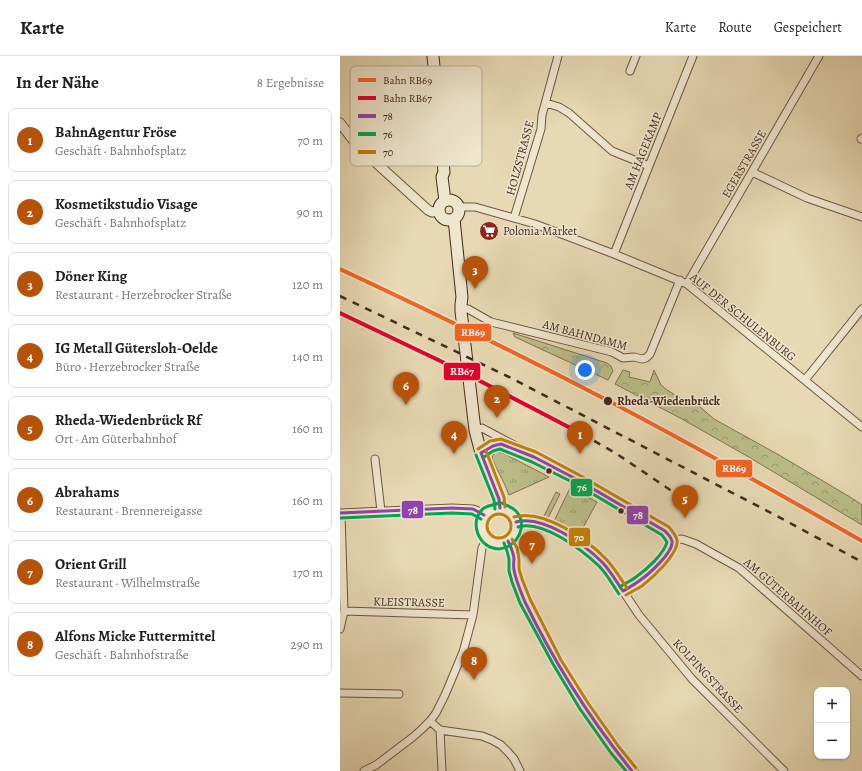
<!DOCTYPE html>
<html lang="de">
<head>
<meta charset="utf-8">
<style>
  :root { --surface:#fff; --page:#f2f2f2; --text:#202124; --muted:#757577; --line:#e0e0e0; --accent:#b45309 }
  body { margin:0; font-family:Alegreya,serif; background:var(--page); color:var(--text) }
  .controls { position:absolute; right:12px; bottom:12px; display:grid; overflow:hidden; border-radius:8px; box-shadow:0 1px 3px #0004 }
  .controls button { width:36px; height:36px; display:grid; place-items:center; padding:0; border:0; border-bottom:1px solid var(--line); background:var(--surface); color:var(--text); font:20px sans-serif }
  .you { position:absolute; left:245px; top:314px; width:14px; height:14px; margin:-10px; border:3px solid #fff; border-radius:50%; background:#1a73e8; box-shadow:0 0 0 6px #1a73e833 }
  .badge { display:grid; place-items:center; width:26px; height:26px; border-radius:50%; background:var(--accent); color:#fff; font-size:13px; font-weight:700 }
  .pin { position:absolute; translate:-50% -33px; filter:drop-shadow(0 1px 2px #0008) }
  .pin::after { content:''; position:absolute; top:21px; width:14px; height:12px; background:inherit; clip-path:polygon(0 0,100% 0,50% 100%) }
  .list { margin:0; padding:0; list-style:none }
  h2 { display:flex; justify-content:space-between; align-items:center; height:52px; margin:0; padding:0 16px; font-size:17px }
  h2 small { font-size:13px; font-weight:400; color:var(--muted) }
  .list li { display:grid; grid-template-columns:26px 1fr auto; gap:12px; align-items:center; box-sizing:border-box; height:64px; margin:0 8px 8px; padding:0 8px; border:1px solid var(--line); border-radius:8px }
  .list b { display:block; font-size:15px; white-space:nowrap }
  .list p { margin:0; font-size:13px; white-space:nowrap; color:var(--muted) }
  .list em { font-size:13px; font-style:normal; color:var(--muted) }
  .map { position:relative; flex:none; width:522px; height:715px; overflow:hidden }
  header { display:flex; align-items:center; gap:24px; box-sizing:border-box; height:56px; padding:0 20px; background:var(--surface); border-bottom:1px solid var(--line) }
  header strong { font-size:19px }
  nav { display:flex; gap:22px; margin-inline-start:auto; font-size:14px }
  main { display:flex }
  aside { flex:1; background:var(--surface) }
  .map>svg:first-child { display:block }
</style>
</head>
<body>
<header>
<strong>Karte</strong>
<nav><a>Karte</a><a>Route</a><a>Gespeichert</a></nav>
</header>
<main>
<aside>
<h2>In der Nähe<small>8 Ergebnisse</small></h2>
<ul class="list">
<li><span class="badge">1</span><div><b>BahnAgentur Fröse</b><p>Geschäft · Bahnhofsplatz</p></div><em>70 m</em></li>
<li><span class="badge">2</span><div><b>Kosmetikstudio Visage</b><p>Geschäft · Bahnhofsplatz</p></div><em>90 m</em></li>
<li><span class="badge">3</span><div><b>Döner King</b><p>Restaurant · Herzebrocker Straße</p></div><em>120 m</em></li>
<li><span class="badge">4</span><div><b>IG Metall Gütersloh-Oelde</b><p>Büro · Herzebrocker Straße</p></div><em>140 m</em></li>
<li><span class="badge">5</span><div><b>Rheda-Wiedenbrück Rf</b><p>Ort · Am Güterbahnhof</p></div><em>160 m</em></li>
<li><span class="badge">6</span><div><b>Abrahams</b><p>Restaurant · Brennereigasse</p></div><em>160 m</em></li>
<li><span class="badge">7</span><div><b>Orient Grill</b><p>Restaurant · Wilhelmstraße</p></div><em>170 m</em></li>
<li><span class="badge">8</span><div><b>Alfons Micke Futtermittel</b><p>Geschäft · Bahnhofstraße</p></div><em>290 m</em></li>
</ul>
</aside>
<div class="map">
<svg width="522" height="715" viewBox="0 0 522 715">
  <defs>
    <pattern id="grass-tufts" width="24" height="20" patternUnits="userSpaceOnUse"><rect width="24" height="20" fill="#bbbe89"/><path d="M3 7l-1-3M5 7V3M7 7l1-3M15 17l-1-3M17 17v-4M19 17l1-3" fill="none" stroke="#9a9a6f"/></pattern>
    <pattern id="forest-crowns" width="20" height="18" patternUnits="userSpaceOnUse"><rect width="20" height="18" fill="#bbbe89"/><path d="M2 6a3 3 0 1 1 6 0M12 15a3 3 0 1 1 6 0" fill="none" stroke="#9a9a6f"/></pattern>
  </defs>
  <rect width="100%" height="100%" fill="#e7d9b3"/>
  <filter id="stains"><feTurbulence type="fractalNoise" baseFrequency=".005" numOctaves="4"/><feColorMatrix values="0 0 0 0 .2 0 0 0 0 .09 0 0 0 0 .02 0 0 0 .5 -.17"/></filter>
  <radialGradient id="worn" r=".72"><stop offset=".6" stop-color="#630" stop-opacity="0"/><stop offset="1" stop-color="#630" stop-opacity=".3"/></radialGradient>
  <!-- grass -->
  <path fill="url(#grass-tufts)" stroke="#807252" d="M156,396L163,397L209,421L169,439L165,429L152,403L153,399Z
    M230,432L257,446L239,479L227,471L214,465Z
    M216,436L220,438L208,462L204,460Z"/>
  <!-- forest -->
  <path fill="url(#forest-crowns)" stroke="#807252" d="M173,277L267,307L271,310L273,315L268,324L175,281Z
    M283,314L290,316L289,321L310,326L314,314L321,329L327,334L348,347L359,350L374,363L439,399L510,441L522,449V469L407,400L342,363L275,328Z"/>
  <g fill="none" stroke-linecap="round" stroke-linejoin="round">
    <!-- minor casing -->
    <g stroke="#6d5442" stroke-width="9">
      <path id="minor" d="M290,15L296,0
        M206,47L219,51L229,57L272,95L309,110
        M521,83L522,82
        M412,116L467,142L522,161
        M118,151H135L195,168L274,198L347,228L522,371
        M174,162L201,73L202,59L218,0
        M274,198L309,110L353,0
        M347,228L479,0
        M121,252L128,253L151,266L272,296L283,302L294,301L302,303L306,302L310,298L340,224
        M465,324L522,253
        M135,374L142,372L174,389L194,401L253,432L325,475C329,479 333,483 332,488C332,496 304,523 297,527C292,530 287,532 283,535
        M141,397C159,384 160,388 179,395
        M35,403L41,455
        M0,457L112,452L133,453L138,455L144,459
        M176,466L186,464L193,465L208,470L222,476L244,490L256,499L269,514L299,559L352,623L444,715
        M332,484L342,483L356,488L399,512L522,620
        M4,555L133,559
        M0,573L4,555L1,457
        M0,637L59,638
        M90,665L100,674L142,680L152,684L161,689L168,696L174,703L180,715
        M100,674L102,715
        M24,715L36,709L73,681L82,673L90,665L96,657L105,639L123,596L133,559L142,492L147,483"/>
    </g>
    <!-- tertiary casing -->
    <g stroke="#6d5442" stroke-width="11">
      <path id="tertiary" d="M0,67L17,89L23,95L88,154L92,156L100,155"/>
    </g>
    <!-- secondary casing -->
    <g stroke="#44271c" stroke-width="13">
      <path id="secondary" d="M93,0L104,116L102,121L105,145
        M99 154a10 10 0 1 1 20 0a10 10 0 1 1-20 0Z
        M114,163L122,241L121,249V255L135,374L141,397L159,443L160,452
        M141 470a18 18 0 1 1 36 0a18 18 0 1 1-36 0Z
        M168,485L172,493L174,503V514L177,525L185,545L217,606L244,650L275,694L292,715"/>
    </g>
    <!-- minor -->
    <use href="#minor" stroke="#efe6ce" stroke-width="7"/>
    <!-- tertiary -->
    <use href="#tertiary" stroke="#efe6ce" stroke-width="9"/>
    <!-- secondary -->
    <use href="#secondary" stroke="#efe6ce" stroke-width="11"/>
    <!-- rail -->
    <path stroke="#44271c" stroke-width="2.5" stroke-dasharray="7 7" stroke-linecap="butt" d="M0,240L169,321L437,460L522,506
      M242,378L277,398L345,444"/>
    <!-- bus-1 casing -->
    <g stroke="#efe6ce" stroke-width="6">
      <path id="bus-1" d="M141,397L153,390L161,388L194,401L238,424L325,475C328,478 331,481 332,485C334,496 308,519 299,525C294,529 288,532 283,535
        M141,397L159,443L160,452
        M0,457L112,452L133,453L144,459
        M176,466C203,458 245,489 263,507C271,516 276,525 283,535
        M168,485C171,491 173,496 174,502C174,506 173,510 174,514C176,525 181,536 185,546C214,606 250,663 292,715"/>
    </g>
    <!-- bus-2 casing -->
    <g stroke="#efe6ce" stroke-width="6">
      <path id="bus-2" d="M136,399L154,444L155,453
        M144,401L153,395L160,393L192,406L236,428L322,479L327,486C324,498 306,514 296,521C291,525 285,527 280,531
        M159,447C154,449 149,449 144,452C128,464 138,493 159,493C177,492 189,469 176,455C172,451 167,450 162,447
        M0,462L112,457L132,458L141,463
        M178,471C202,463 242,494 259,510C267,518 272,528 279,538
        M164,487L167,495L169,503V515L172,526L180,547L213,608L240,653L271,697L286,715"/>
    </g>
    <!-- bus-3 casing -->
    <g stroke="#efe6ce" stroke-width="6">
      <path id="bus-3" d="M138,393L150,385L161,383L196,396L241,420L329,471C332,475 336,479 337,484C339,498 312,522 302,530C297,533 291,536 286,539
        M146,395L164,441L165,451
        M147 470a12 12 0 1 1 24 0a12 12 0 1 1-24 0Z
        M174,461C203,452 248,484 267,504C275,513 281,523 287,532
        M172,483L177,492L179,503V513L182,523L190,543L221,604L248,647L279,691L296,712"/>
    </g>
    <!-- bus-1 -->
    <use href="#bus-1" stroke="#8e44ad" stroke-width="3"/>
    <!-- bus-2 -->
    <use href="#bus-2" stroke="#00a651" stroke-width="3"/>
    <!-- bus-3 -->
    <use href="#bus-3" stroke="#c18008" stroke-width="3"/>
    <!-- rail-1 casing -->
    <g stroke="#efe6ce" stroke-width="7">
      <path id="rail-1" d="M0,213C88,254 176,297 263,342C350,387 436,436 522,485"/>
    </g>
    <!-- rail-2 casing -->
    <g stroke="#efe6ce" stroke-width="7">
      <path id="rail-2" d="M0,257L115,312L242,378"/>
    </g>
    <!-- rail-1 -->
    <use href="#rail-1" stroke="#f26522" stroke-width="4"/>
    <!-- rail-2 -->
    <use href="#rail-2" stroke="#e4002b" stroke-width="4"/>
  </g>
  <!-- icons -->
  <defs>
    <g id="supermarket-disc" transform="scale(1)"><circle r="9.5" fill="#8f2418" stroke="#efe6ce"/><path d="M-6-5.5h2.5l.6 2H6L4.5 2H-2.5L-4.4-4H-6ZM-1.5 3.2a1.3 1.3 0 1 0 .1 0ZM3 3.2a1.3 1.3 0 1 0 .1 0Z" fill="#fff"/></g>
  </defs>
  <g fill-rule="evenodd">
    <use href="#supermarket-disc" x="149" y="175"/>
  </g>
  <!-- markers -->
  <g fill="#44271c" stroke="#efe6ce" stroke-width="1.5">
    <circle cx="268" cy="345" r="5"/>
    <circle cx="209" cy="415" r="3.5"/>
    <circle cx="281" cy="455" r="3.5"/>
  </g>
  <g text-anchor="middle" stroke-width="3" stroke-linejoin="round" paint-order="stroke">
    <!-- street labels -->
    <g font-size="12" fill="#44271c" stroke="#efe6ce">
      <text transform="translate(303 95) rotate(-68)" y="4">AM HAGEKAMP</text>
      <text transform="translate(180 102) rotate(-75)" y="4">HOLZSTRASSE</text>
      <text transform="translate(404 108) rotate(-60)" y="4">EGERSTRASSE</text>
      <text transform="translate(403 261) rotate(39)" y="4">AUF DER SCHULENBURG</text>
      <text transform="translate(245 279) rotate(15)" y="4">AM BAHNDAMM</text>
      <text transform="translate(448 541) rotate(41)" y="4">AM GÜTERBAHNHOF</text>
      <text transform="translate(69 546) rotate(1)" y="4">KLEISTRASSE</text>
      <text transform="translate(368 620) rotate(47)" y="4">KOLPINGSTRASSE</text>
    </g>
    <!-- poi labels -->
    <g font-size="12" fill="#44271c" stroke="#efe6ce" text-anchor="start">
      <text x="163" y="179">Polonia Market</text>
    </g>
    <!-- stop labels -->
    <g font-size="12" font-weight="bold" fill="#44271c" stroke="#efe6ce" text-anchor="start">
      <text x="277" y="349">Rheda-Wiedenbrück</text>
    </g>
  </g>
  <!-- legend -->
  <rect x="10" y="10" width="132" height="100" rx="6" fill="#efe6ce" stroke="#bcad99" stroke-width="1"/>
  <rect x="18" y="22" width="18" height="4" fill="#f26522"/>
  <rect x="18" y="40" width="18" height="4" fill="#e4002b"/>
  <rect x="18" y="58" width="18" height="4" fill="#8e44ad"/>
  <rect x="18" y="76" width="18" height="4" fill="#00a651"/>
  <rect x="18" y="94" width="18" height="4" fill="#c18008"/>
  <g font-size="11" fill="#44271c">
    <text x="43" y="28">Bahn RB69</text>
    <text x="43" y="46">Bahn RB67</text>
    <text x="43" y="64">78</text>
    <text x="43" y="82">76</text>
    <text x="43" y="100">70</text>
  </g>
  <g stroke="#efe6ce" stroke-width="1.5">
    <rect x="114" y="267" width="38" height="19" rx="4" fill="#f26522"/>
    <rect x="103" y="306" width="38" height="19" rx="4" fill="#e4002b"/>
    <rect x="375" y="403" width="38" height="19" rx="4" fill="#f26522"/>
    <rect x="230" y="422" width="23" height="19" rx="4" fill="#00a651"/>
    <rect x="61" y="444" width="23" height="19" rx="4" fill="#8e44ad"/>
    <rect x="286" y="449" width="23" height="20" rx="4" fill="#8e44ad"/>
    <rect x="228" y="471" width="23" height="20" rx="4" fill="#c18008"/>
  </g>
  <g font-size="11" text-anchor="middle" font-weight="bold" fill="#fff">
    <text x="133" y="280">RB69</text>
    <text x="122" y="319">RB67</text>
    <text x="394" y="416">RB69</text>
    <text x="242" y="435">76</text>
    <text x="73" y="458">78</text>
    <text x="298" y="463">78</text>
    <text x="239" y="485">70</text>
  </g>
  <rect width="100%" height="100%" filter="url(#stains)"/>
  <rect width="100%" height="100%" fill="url(#worn)"/>
</svg>
<div class="controls">
<button>+</button>
<button>−</button>
</div>
<div class="you"></div>
<div class="pin badge" style="left:240px;top:398px">1</div>
<div class="pin badge" style="left:157px;top:362px">2</div>
<div class="pin badge" style="left:135px;top:233px">3</div>
<div class="pin badge" style="left:114px;top:398px">4</div>
<div class="pin badge" style="left:345px;top:462px">5</div>
<div class="pin badge" style="left:66px;top:349px">6</div>
<div class="pin badge" style="left:192px;top:508px">7</div>
<div class="pin badge" style="left:134px;top:624px">8</div>
</div>
</main>
</body>
</html>
